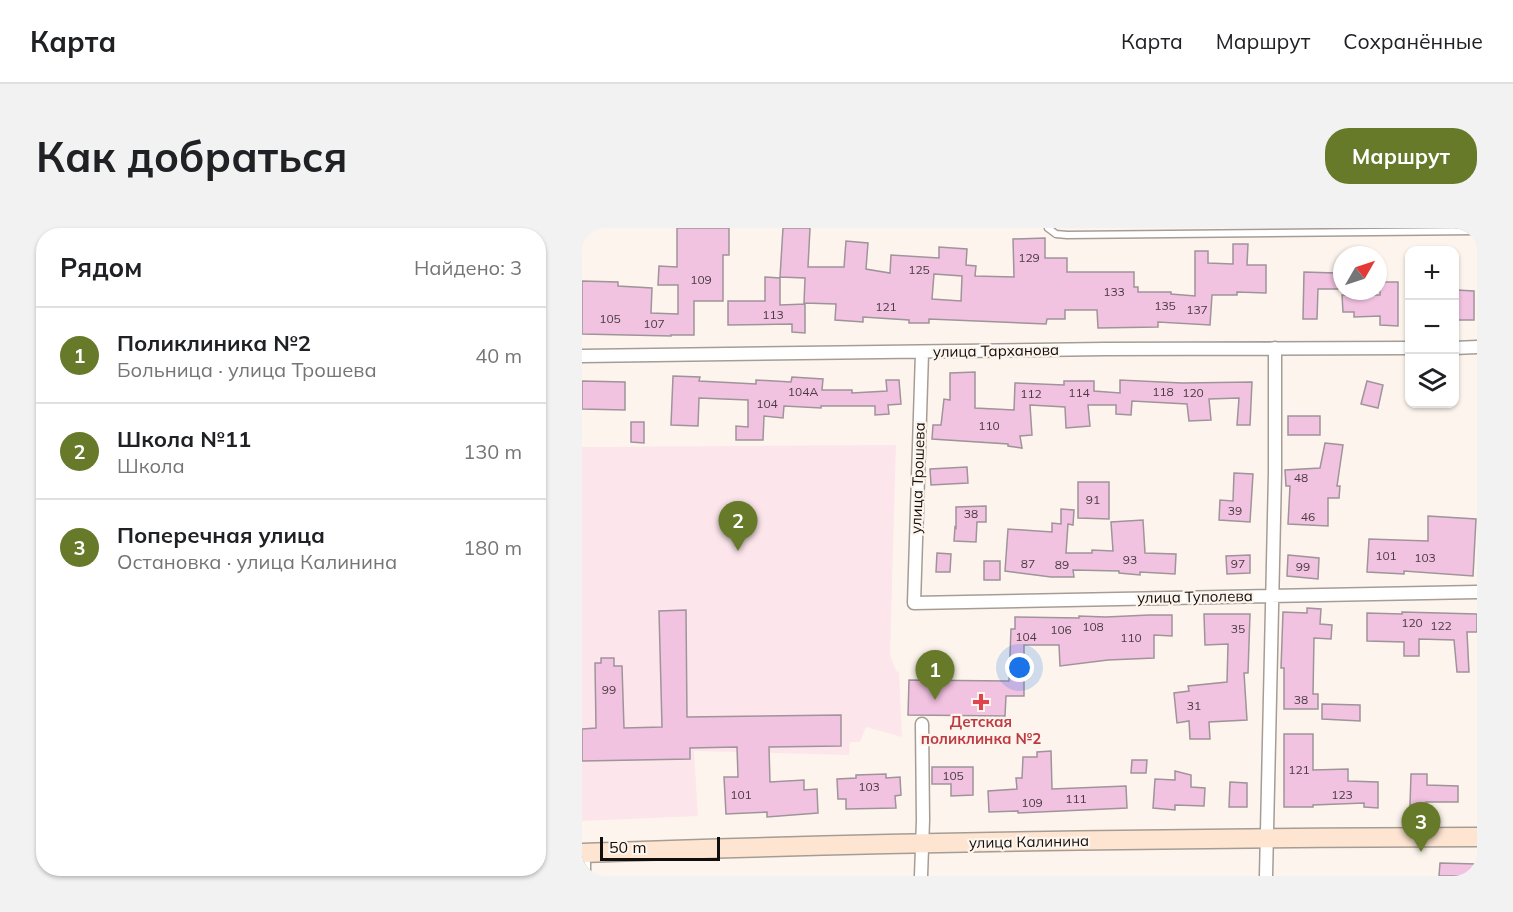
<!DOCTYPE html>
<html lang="ru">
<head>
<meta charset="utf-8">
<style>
  :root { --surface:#fff; --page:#f2f2f2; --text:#202124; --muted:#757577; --line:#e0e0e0; --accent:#667a2a }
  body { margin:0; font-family:Mulish,sans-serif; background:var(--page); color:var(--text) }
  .controls { position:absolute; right:18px; top:18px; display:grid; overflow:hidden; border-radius:12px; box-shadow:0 2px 4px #0004 }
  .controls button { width:54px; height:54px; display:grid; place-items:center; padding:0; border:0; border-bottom:2px solid var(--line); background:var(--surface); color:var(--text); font:30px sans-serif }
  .compass { position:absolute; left:751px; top:18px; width:54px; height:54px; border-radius:50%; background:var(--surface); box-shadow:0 2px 4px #0004; rotate:51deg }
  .scale { position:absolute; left:18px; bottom:15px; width:120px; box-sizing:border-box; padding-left:6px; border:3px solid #110e0c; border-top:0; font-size:16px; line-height:21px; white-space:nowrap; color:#110e0c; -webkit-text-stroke:4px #fdf5ed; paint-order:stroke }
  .you { position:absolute; left:438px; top:440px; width:21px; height:21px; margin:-15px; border:4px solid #fff; border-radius:50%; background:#1a73e8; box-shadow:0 0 0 9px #1a73e833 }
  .badge { display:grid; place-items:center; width:39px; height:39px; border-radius:50%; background:var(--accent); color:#fff; font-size:20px; font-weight:700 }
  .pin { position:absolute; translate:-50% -50px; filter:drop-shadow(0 2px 3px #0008) }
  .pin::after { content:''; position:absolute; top:32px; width:21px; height:18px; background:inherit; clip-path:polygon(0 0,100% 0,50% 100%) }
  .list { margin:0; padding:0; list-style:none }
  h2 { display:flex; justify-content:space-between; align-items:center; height:78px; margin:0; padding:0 24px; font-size:26px }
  h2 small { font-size:20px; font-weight:400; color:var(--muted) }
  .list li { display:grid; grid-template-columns:39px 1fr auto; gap:18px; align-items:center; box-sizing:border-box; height:96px; padding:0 24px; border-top:2px solid var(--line) }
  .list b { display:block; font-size:22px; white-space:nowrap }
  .list p { margin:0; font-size:20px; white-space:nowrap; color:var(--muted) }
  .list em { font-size:20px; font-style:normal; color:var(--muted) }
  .icon { flex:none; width:33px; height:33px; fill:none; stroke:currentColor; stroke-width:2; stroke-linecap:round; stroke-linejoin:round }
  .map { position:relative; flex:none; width:895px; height:648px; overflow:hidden; border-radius:24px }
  header { display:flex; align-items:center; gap:36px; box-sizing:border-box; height:84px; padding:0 30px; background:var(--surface); border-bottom:2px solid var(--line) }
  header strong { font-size:28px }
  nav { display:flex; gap:33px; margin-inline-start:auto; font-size:21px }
  .intro { display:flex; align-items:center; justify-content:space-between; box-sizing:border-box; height:144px; padding:0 36px }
  h1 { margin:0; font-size:42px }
  .button { padding:15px 27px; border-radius:24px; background:var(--accent); color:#fff; font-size:21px; font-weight:700 }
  main { display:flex; gap:36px; padding:0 36px }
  aside { flex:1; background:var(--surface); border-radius:24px; box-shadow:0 2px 4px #0004 }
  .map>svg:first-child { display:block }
</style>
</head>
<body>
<header>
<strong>Карта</strong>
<nav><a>Карта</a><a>Маршрут</a><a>Сохранённые</a></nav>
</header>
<div class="intro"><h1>Как добраться</h1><a class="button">Маршрут</a></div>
<main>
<aside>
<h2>Рядом<small>Найдено: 3</small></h2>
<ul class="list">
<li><span class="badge">1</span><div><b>Поликлиника №2</b><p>Больница · улица Трошева</p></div><em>40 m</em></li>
<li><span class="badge">2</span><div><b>Школа №11</b><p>Школа</p></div><em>130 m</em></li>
<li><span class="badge">3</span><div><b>Поперечная улица</b><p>Остановка · улица Калинина</p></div><em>180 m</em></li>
</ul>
</aside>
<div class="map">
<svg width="895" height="648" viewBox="0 0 895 648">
  <rect width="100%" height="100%" fill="#fdf5ed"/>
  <!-- education -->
  <path fill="#fce6eb" d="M314,217L308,427L314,443L317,444L320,509L284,499L278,514H268L267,527L112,523L116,588L0,593V219Z"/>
  <!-- building -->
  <path fill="#f2c2e1" stroke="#9e949a" stroke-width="1.5" fill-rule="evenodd" d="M95,0H147V27H141V73H112V107H89V108L0,106V53L36,54V58L70,60L69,85L96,86V57H76L77,38L95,39Z
    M201,0H228L226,39H262L264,13L286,15L284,41L308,45L309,27L357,30V19L385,21L384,37L394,38L393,48L432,49L431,11L463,10V30H485V44H552V59H556V64H589V66L613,68V23H626V35L651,36V16H666L665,37H684V65L655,64V67H630L628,97L576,94V99L516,100L515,82H483V91H465L464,96L347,91V95H327V92L281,89V94L253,92L254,76L222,75L223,50L198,49ZM352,46L380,48L379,73L350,71Z
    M722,44L754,45V48H760V61H736L735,91H721Z
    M183,49L198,50V77L223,76V105L210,104V96L146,97V73H183Z
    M798,54H816V98L798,97V88L772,89V84H761L760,67H798Z
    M874,62L892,63V92H873Z
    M393,144V180L432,182L433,155L482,157V153H512V163L538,165V152L600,155L670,154L668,197H655L657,170L627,171L629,192L607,193L605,176L550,173L549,187L534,186V177H506L508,198L484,200L483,179L448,177L450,207L438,208L440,220L426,218V216L350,211L351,197H359L362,171L368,172V145Z
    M91,148L118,149L117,153L174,156V152L209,154L210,149L241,151L240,162H270V165L305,163L304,152H317L319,176L306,177L307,186L293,187V178H239V180L202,178L201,190L182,188L181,212H154V198L166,199V172L117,170L116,198L89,197Z
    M0,153L43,154V182L0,181Z
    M785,153L801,157L796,180L779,176Z
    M706,188H738V207H706Z
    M49,194H62V215L49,214Z
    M743,215L761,217L755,258H758L757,270H746V298L706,296L708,258H704L703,242L738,240Z
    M385,239L386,255L349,257L348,241Z
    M652,245L671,246L668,294L637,292L638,272L651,273Z
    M496,254H527V291L496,290Z
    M404,278V294H395L394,314L372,313L373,299L374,300V279Z
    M479,281L492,282L491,297L486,296L484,325H510V322L531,323L529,294L561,292L563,325L594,326L593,346L558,344V347L537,345V343L491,342L492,349H469L423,343L426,301L470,304V295L479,296Z
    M846,288L894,291L891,348L822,343V346L785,344L787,311L846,313Z
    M355,325L369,326L368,344H354Z
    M668,327V345L645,346L644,328Z
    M706,327L737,330L736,351L705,348Z
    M402,333H418V352H402Z
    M725,380L739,381L738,396L750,397L749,411L732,410L731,466H736V481H702V440H699L701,384L725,385Z
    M104,382L105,489L259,487V518L187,519L188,554L222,552V562L235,561L236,585L185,589V584L144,586L142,549H156L155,519L108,520V531L0,533V501L14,500L13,435H19V430H32V438H40L42,500L80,499L77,383Z
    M820,384L895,386V404H885L887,444H875L872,412L837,411V428H822V414L785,413V385L820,386Z
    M622,386H668L666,445H662L665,492L627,494L628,511H608L607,493L595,495L592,465L607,463L606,458L645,454L646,416L623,417Z
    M567,387H590V408L572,407V430L526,432L478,438L477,417H442V468H424L423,488L326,487L327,452L427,453L429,401H433V389L497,390V388L524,389Z
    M740,476L778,477V493L740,491Z
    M702,506H731V542L766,541V553L796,554V580L782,579V575L731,577V579H702Z
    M469,523L470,561L544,558L545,580L436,585V583L407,584L406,563L435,561L434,550H440L441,529H455V524Z
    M550,532H565L564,545H549Z
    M350,539H391V567L369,568V556H350Z
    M593,543L609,547V559L623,560L622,578L593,577V582L571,580L573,551L593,552Z
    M304,546V550L318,549L319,567L313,568L314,580L264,581V571H256L255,551L274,550V547Z
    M829,546H845V557L876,558V574H844V577H828Z
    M648,554L665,555V579H647Z
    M858,635L895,636V648H857Z"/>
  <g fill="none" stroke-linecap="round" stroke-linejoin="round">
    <!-- lane casing -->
    <g stroke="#a59d95" stroke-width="9">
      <path id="lane" d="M466,0L474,6L485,7L895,3"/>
    </g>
    <!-- street casing -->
    <g stroke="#a59d95" stroke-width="15">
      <path id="street" d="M872,120L895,119
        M340,125L332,375L895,364
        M0,128L523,121L828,120
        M2,625V648
        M339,648L341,592L340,496
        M684,648L693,245V120"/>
    </g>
    <!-- secondary casing -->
    <g stroke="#a59d95" stroke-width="21">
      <path id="secondary" d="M0,625C298,614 597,610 895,609"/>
    </g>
    <!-- lane -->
    <use href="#lane" stroke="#fff" stroke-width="6"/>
    <!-- street -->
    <use href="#street" stroke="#fff" stroke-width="12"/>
    <!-- secondary -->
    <use href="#secondary" stroke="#fee5d1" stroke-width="18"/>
  </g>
  <!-- markers -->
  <path fill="#e0444e" stroke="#fdf5ed" stroke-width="2" d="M396 465h6v6h6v6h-6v6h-6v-6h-6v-6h6z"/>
  <g text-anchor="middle" stroke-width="4.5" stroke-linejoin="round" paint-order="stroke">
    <!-- number labels -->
    <g font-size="12" fill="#493b41">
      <text x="447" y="34">129</text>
      <text x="337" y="46">125</text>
      <text x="119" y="56">109</text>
      <text x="532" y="68">133</text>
      <text x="583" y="82">135</text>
      <text x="304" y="83">121</text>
      <text x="615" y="86">137</text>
      <text x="191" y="91">113</text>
      <text x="28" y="95">105</text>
      <text x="72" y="100">107</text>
      <text x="221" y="168">104А</text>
      <text x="581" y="168">118</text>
      <text x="497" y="169">114</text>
      <text x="611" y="169">120</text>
      <text x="449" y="170">112</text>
      <text x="185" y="180">104</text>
      <text x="407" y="202">110</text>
      <text x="719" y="254">48</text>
      <text x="511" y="276">91</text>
      <text x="653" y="287">39</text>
      <text x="389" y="290">38</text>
      <text x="726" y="293">46</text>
      <text x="804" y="332">101</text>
      <text x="843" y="334">103</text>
      <text x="548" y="336">93</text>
      <text x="446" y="340">87</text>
      <text x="656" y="340">97</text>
      <text x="480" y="341">89</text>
      <text x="721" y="343">99</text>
      <text x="830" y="399">120</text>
      <text x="859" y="402">122</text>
      <text x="511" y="403">108</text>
      <text x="656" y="405">35</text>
      <text x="479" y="406">106</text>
      <text x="444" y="413">104</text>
      <text x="549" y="414">110</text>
      <text x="27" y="466">99</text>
      <text x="719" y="476">38</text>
      <text x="612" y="482">31</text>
      <text x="717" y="546">121</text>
      <text x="371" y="552">105</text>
      <text x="287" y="563">103</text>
      <text x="159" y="571">101</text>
      <text x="760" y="571">123</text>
      <text x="494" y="575">111</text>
      <text x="450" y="579">109</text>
    </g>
    <!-- street labels -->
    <g font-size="15" fill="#110e0c" stroke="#fdf5ed">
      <text transform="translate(414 123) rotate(-1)" y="5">улица Тарханова</text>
      <text transform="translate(336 250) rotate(-88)" y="5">улица Трошева</text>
      <text transform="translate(613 369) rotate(-1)" y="5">улица Туполева</text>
      <text transform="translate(447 614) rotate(-1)" y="5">улица Калинина</text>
    </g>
    <!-- health labels -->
    <g font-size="15" font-weight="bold" fill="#be3a42" stroke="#fdf5ed">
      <text x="399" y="499">Детская<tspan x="399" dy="17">поликлинка №2</tspan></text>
    </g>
  </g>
</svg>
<div class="controls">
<button>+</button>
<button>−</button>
<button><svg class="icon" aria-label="layers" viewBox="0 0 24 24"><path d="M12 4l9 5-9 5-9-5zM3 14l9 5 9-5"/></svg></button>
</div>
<svg class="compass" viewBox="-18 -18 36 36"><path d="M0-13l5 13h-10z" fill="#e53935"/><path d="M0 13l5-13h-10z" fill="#757577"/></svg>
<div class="scale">50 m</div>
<div class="you"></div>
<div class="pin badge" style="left:353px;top:472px">1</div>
<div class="pin badge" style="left:156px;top:323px">2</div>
<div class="pin badge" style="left:839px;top:624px">3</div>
</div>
</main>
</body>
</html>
